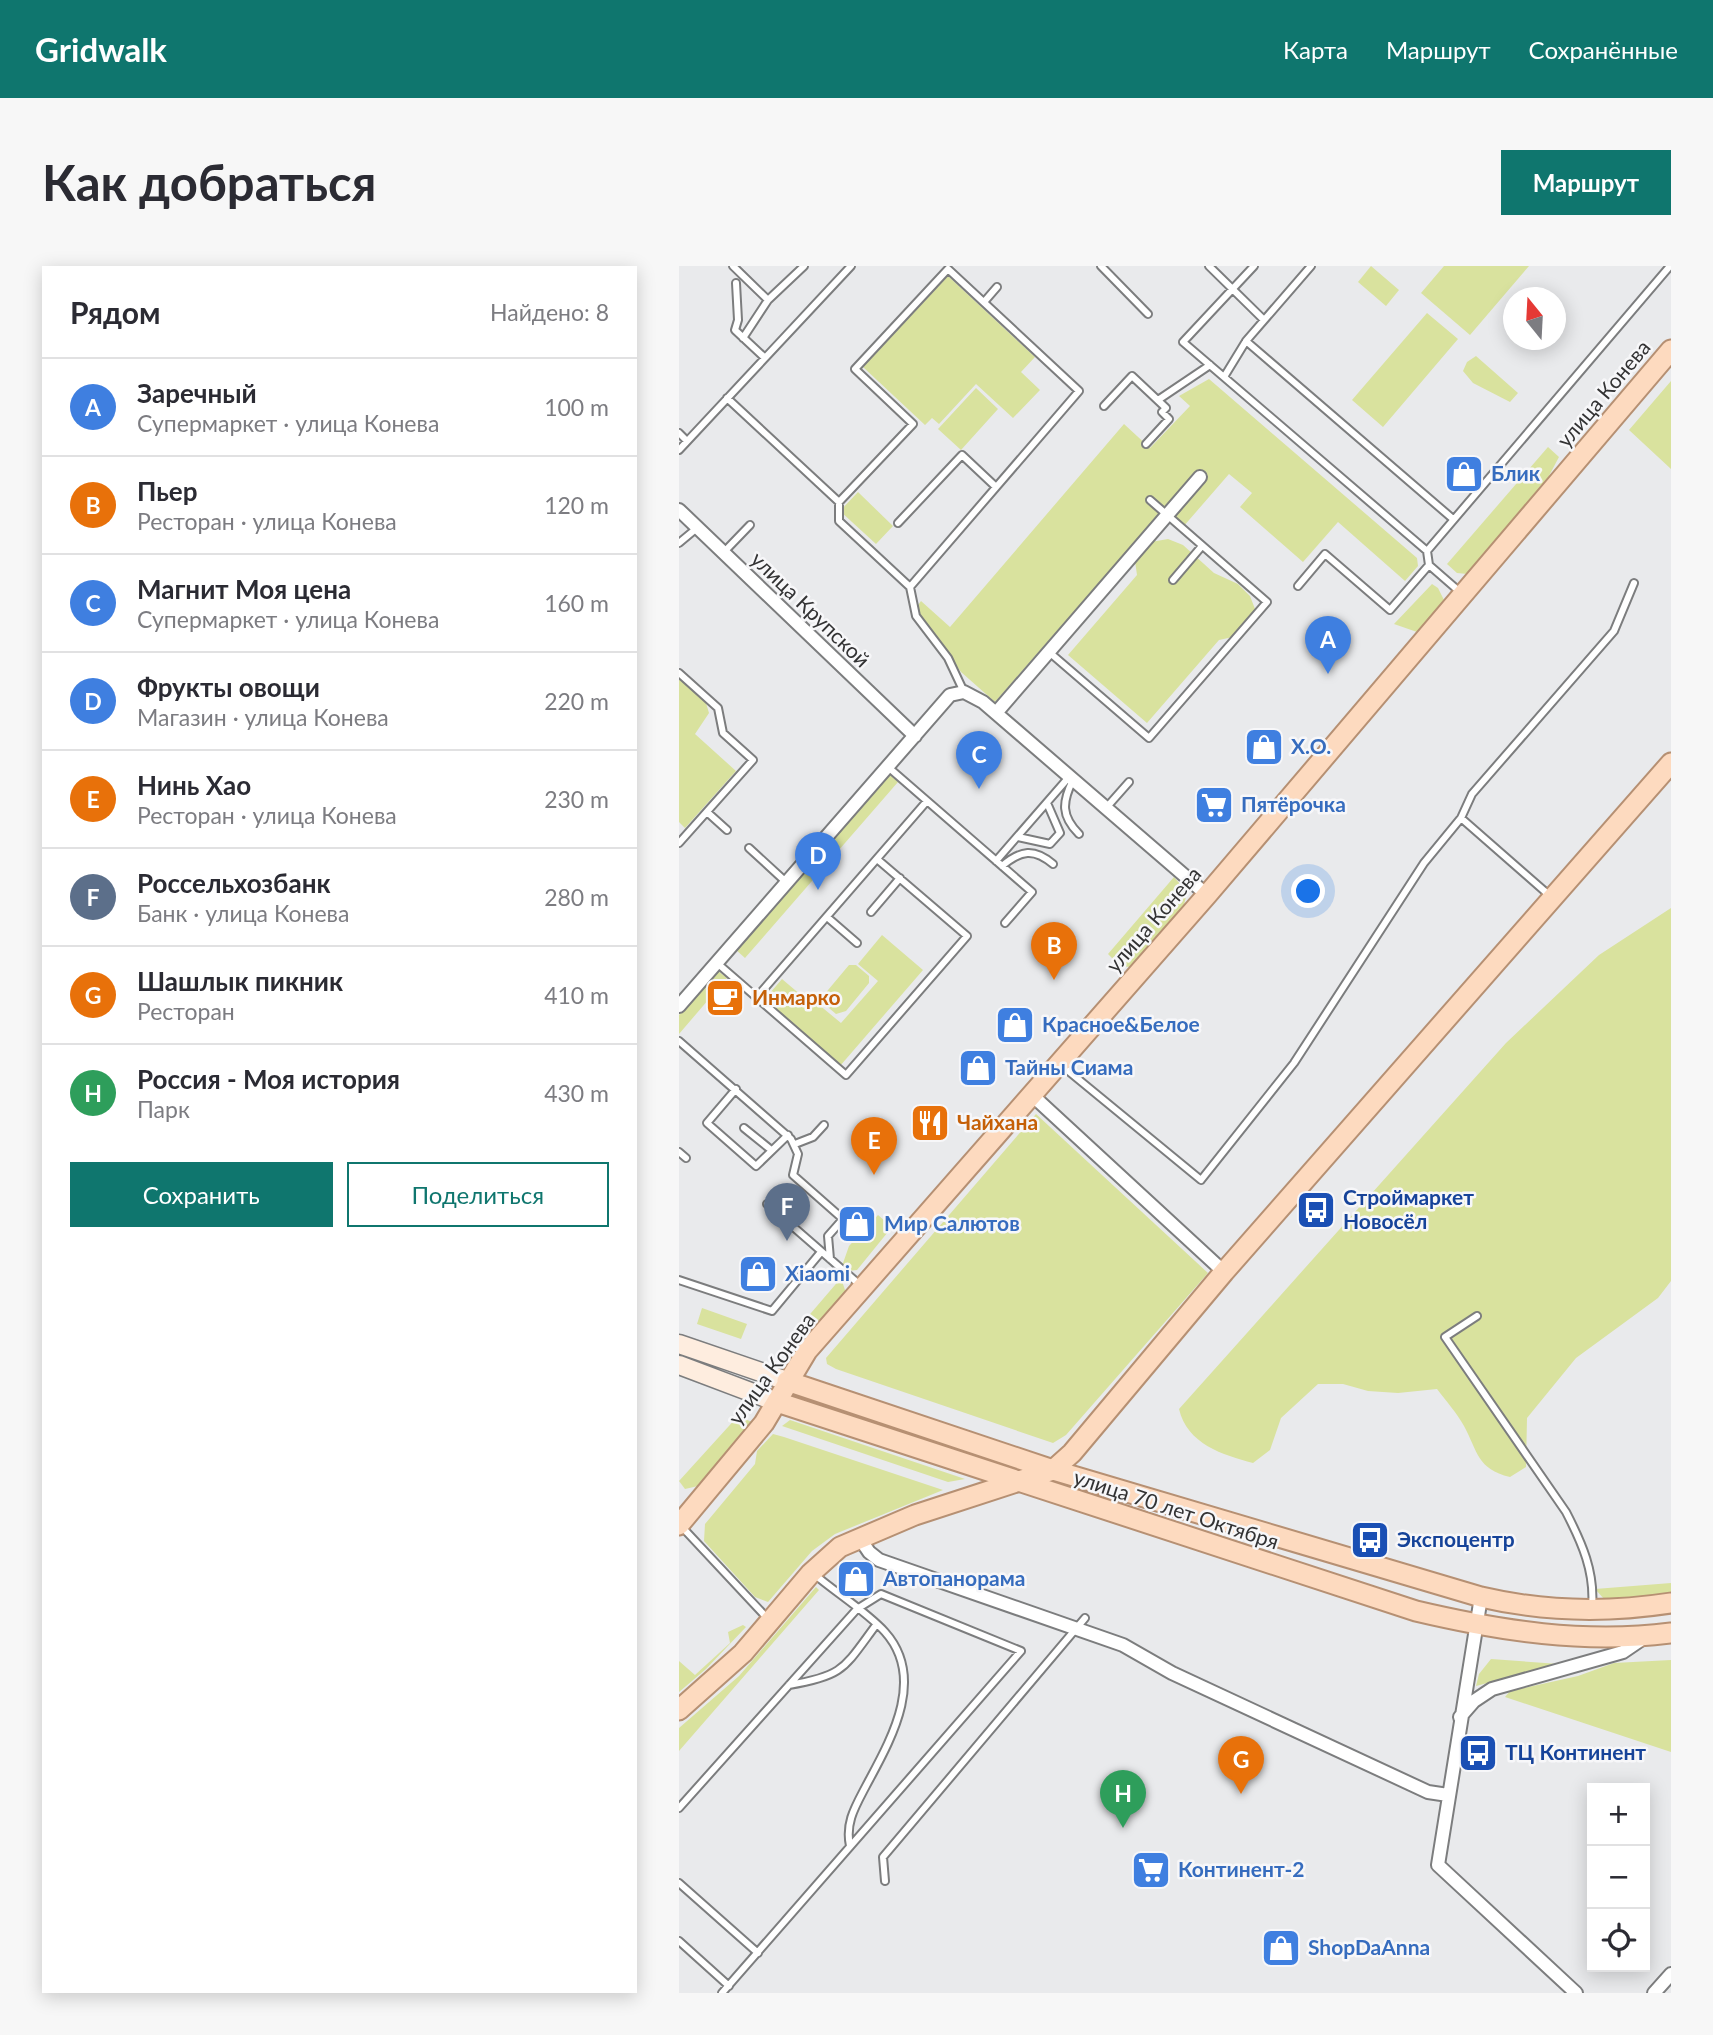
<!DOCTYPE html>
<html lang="ru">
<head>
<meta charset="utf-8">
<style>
  :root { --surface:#fff; --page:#f7f7f7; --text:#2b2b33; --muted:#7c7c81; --line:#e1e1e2; --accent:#0f766e }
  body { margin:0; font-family:Lato,sans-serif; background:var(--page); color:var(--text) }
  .controls { position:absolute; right:21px; bottom:21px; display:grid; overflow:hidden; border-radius:0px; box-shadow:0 4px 18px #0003 }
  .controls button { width:63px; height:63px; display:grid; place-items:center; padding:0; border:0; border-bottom:2px solid var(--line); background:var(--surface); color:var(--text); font:35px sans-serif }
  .compass { position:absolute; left:824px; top:21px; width:63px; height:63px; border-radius:50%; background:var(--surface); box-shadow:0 4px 18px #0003; rotate:342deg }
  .you { position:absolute; left:630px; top:626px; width:24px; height:24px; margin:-18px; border:5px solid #fff; border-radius:50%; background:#1a73e8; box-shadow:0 0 0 10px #1a73e833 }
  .badge { display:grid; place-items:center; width:46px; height:46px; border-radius:50%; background:var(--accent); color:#fff; font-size:23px; font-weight:700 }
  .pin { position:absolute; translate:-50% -58px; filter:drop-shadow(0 2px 4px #0008) }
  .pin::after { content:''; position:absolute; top:37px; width:24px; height:21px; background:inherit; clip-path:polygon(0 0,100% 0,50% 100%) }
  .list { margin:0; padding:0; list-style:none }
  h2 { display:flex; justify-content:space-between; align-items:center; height:91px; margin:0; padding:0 28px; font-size:30px }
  h2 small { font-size:23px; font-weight:400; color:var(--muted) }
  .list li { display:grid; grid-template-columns:46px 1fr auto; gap:21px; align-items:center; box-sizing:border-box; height:98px; padding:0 28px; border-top:2px solid var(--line) }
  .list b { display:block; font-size:26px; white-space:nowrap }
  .list p { margin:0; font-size:23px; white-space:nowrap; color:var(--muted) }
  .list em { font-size:23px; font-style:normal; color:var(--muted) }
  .actions { display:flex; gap:14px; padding:21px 28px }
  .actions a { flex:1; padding:16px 0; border:2px solid var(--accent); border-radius:0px; text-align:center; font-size:24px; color:var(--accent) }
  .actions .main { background:var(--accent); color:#fff }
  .icon { flex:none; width:38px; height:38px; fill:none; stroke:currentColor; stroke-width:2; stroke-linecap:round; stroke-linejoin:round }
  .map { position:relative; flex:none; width:992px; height:1727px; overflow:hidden; border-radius:0px }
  header { display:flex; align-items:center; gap:42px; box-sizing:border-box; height:98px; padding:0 35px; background:var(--accent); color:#fff }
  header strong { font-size:33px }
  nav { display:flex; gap:38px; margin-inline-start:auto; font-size:24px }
  .intro { display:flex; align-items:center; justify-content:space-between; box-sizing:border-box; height:168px; padding:0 42px }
  h1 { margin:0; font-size:49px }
  .button { padding:18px 32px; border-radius:0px; background:var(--accent); color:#fff; font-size:24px; font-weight:700 }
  main { display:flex; gap:42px; padding:0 42px }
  aside { flex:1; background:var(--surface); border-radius:0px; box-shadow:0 4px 18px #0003 }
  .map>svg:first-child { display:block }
</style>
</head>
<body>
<header>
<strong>Gridwalk</strong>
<nav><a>Карта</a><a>Маршрут</a><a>Сохранённые</a></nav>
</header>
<div class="intro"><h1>Как добраться</h1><a class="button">Маршрут</a></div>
<main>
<aside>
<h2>Рядом<small>Найдено: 8</small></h2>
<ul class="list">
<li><span class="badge" style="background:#3f7fe0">A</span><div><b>Заречный</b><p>Супермаркет · улица Конева</p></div><em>100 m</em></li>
<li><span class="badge" style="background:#e8710a">B</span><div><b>Пьер</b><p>Ресторан · улица Конева</p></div><em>120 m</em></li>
<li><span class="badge" style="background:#3f7fe0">C</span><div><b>Магнит Моя цена</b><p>Супермаркет · улица Конева</p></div><em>160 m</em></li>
<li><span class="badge" style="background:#3f7fe0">D</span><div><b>Фрукты овощи</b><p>Магазин · улица Конева</p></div><em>220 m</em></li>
<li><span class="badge" style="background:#e8710a">E</span><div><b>Нинь Хао</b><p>Ресторан · улица Конева</p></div><em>230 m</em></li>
<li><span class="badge" style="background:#5c6f8a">F</span><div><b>Россельхозбанк</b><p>Банк · улица Конева</p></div><em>280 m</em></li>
<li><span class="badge" style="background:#e8710a">G</span><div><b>Шашлык пикник</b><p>Ресторан</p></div><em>410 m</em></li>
<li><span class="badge" style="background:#2e9e5b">H</span><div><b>Россия - Моя история</b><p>Парк</p></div><em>430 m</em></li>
</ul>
<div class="actions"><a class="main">Сохранить</a><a>Поделиться</a></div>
</aside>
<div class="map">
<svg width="992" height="1727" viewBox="0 0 992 1727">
  <rect width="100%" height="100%" fill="#e9eaec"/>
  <!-- green -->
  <path fill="#d9e29e" d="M692,0L720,24L707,40L679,16Z
    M765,0H850L791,69L742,27Z
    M269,10L356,91L342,106L361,124L334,152L297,118L260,158L253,152L246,159L184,101Z
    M748,47L779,73L704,161L673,134Z
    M797,90L839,127L831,136L794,117L784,105L788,96Z
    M530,113L738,292L739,300L726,315L659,256L624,296L561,241L573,227L550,208L504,261L491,249L526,211L518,205L316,436L282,406L240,350L237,342L242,335L271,361L445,158L471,182L511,140L500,130Z
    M992,115V203L950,164Z
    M297,122L319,143L282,184L259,163Z
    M869,181L880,191L864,221L788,308L778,307L768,298Z
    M179,226L214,260L197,278L161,245Z
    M489,273L504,279L535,307L559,318L571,330L576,343L574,357L563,369L540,374L468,457L389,389L458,309L456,295L472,276Z
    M753,318L759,322L765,334L738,366L715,358Z
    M0,413L27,437L30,447L16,468L57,505L6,562L0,556Z
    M211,509L219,516L66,692L56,683Z
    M495,611L508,626L505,639L451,701L441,700L429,688Z
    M992,642V1015L979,1032L897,1092L848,1152L847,1201L831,1211C798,1203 799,1186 785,1160C778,1147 767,1135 758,1123L719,1127L689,1125L664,1118H639L602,1152L591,1184L574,1197C544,1189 508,1178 500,1143L827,777L920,689Z
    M203,669L244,704L161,800L94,740L91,727L103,713L136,741L139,738L162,757L199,715L179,698Z
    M170,699H177L190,710V717L167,745L157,748L144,737V730Z
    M39,705L48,712L0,768V749Z
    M357,848L529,1007L387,1169L374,1177L157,1103L148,1098L147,1092Z
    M199,949L213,961L178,1004L169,1005L163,1000L170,980Z
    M162,1012L167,1027L113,1088L102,1082Z
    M23,1042L68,1058L62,1073L18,1058Z
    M59,1150L73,1156L19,1220L6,1223L0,1215Z
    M111,1154L286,1213L269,1216L103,1160Z
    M94,1168L105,1171L264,1224L156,1268L133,1285L89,1336L76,1331L25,1275L26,1258L76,1198L78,1185Z
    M992,1317V1329L926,1334L916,1323Z
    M137,1321L140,1324L0,1485V1462L60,1410Z
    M64,1359L67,1361L27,1403L0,1426V1395L16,1409L51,1377L49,1366Z
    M812,1393L880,1398L797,1420L800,1408Z
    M992,1394V1486L826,1431L831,1425L899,1410L935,1397Z"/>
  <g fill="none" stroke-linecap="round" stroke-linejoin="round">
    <!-- service casing -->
    <g stroke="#7c7d7e" stroke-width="10">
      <path id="service" d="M54,0L89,34
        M422,0L469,48
        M530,0L585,54
        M575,0L504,76L748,285L750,299L781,326
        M57,17L59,54L56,64L86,92
        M305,36L318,21
        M64,72L89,34L125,0
        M567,75L774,253
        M545,111L567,75L632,0
        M48,132L160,236L234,158L176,103L269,3L400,125L231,321
        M479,134L531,99
        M425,140L453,110L487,142L483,146L490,153L467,178
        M0,167L8,175
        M0,184L172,0
        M160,236V255L231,321L237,350L269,392L285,426
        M219,257L283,189L317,221
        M0,277L18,262
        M748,285L991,0
        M44,287L71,259
        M494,314L523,280
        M619,320L646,288L711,344L750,299
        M370,386L470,472L588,336L471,234
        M0,407L39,442L44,467L74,494L0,577
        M209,501L353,626L326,657
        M394,514C383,536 382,550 400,568
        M427,542L450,516
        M28,546L48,564
        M782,552L870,629
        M339,571L371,578L381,567L368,537
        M70,582L107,616
        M317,595L390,511
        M323,600C342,584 355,582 374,598
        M192,646L221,612
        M148,651L178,677
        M38,697L167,809L288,670L198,593
        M77,732L248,535
        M0,775L112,873L119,888L114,909L164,953L149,970L151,993
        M382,799L522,914L615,797L745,597L782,552L793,528L935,365L955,317
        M57,823L28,857L77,900L109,869
        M65,862L91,883
        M116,878L134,871L145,859
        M0,886L7,892
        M88,938L181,1019
        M0,1014L93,1045L142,986
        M798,1050L766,1071L887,1246C903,1277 916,1306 913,1341
        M3,1261L89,1353
        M135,1308C156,1326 188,1346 206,1366C248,1413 211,1475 187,1520C176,1541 166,1557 171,1580
        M110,1419C165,1410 165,1402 197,1359
        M0,1542L178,1343L202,1328L342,1385L43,1727
        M206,1615L204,1591L406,1352
        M0,1617L79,1687
        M0,1675L50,1720"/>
    </g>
    <!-- minor casing -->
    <g stroke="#7c7d7e" stroke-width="16">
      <path id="minor" d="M0,244L236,470
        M317,447L521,211
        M0,740L271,429L285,426L304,436L528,629
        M353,829L545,1006
        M180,1271L190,1286L200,1294L444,1379L493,1407L749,1526L769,1529
        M802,1331L759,1599L897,1727
        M781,1451L795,1435L813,1423L944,1386L966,1371
        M975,1727L992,1708"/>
    </g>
    <!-- secondary casing -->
    <g stroke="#7c7d7e" stroke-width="21">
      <path id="secondary" d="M0,1078L108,1115
        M0,1099L98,1136"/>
    </g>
    <!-- primary casing -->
    <g stroke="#b69073" stroke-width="23">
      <path id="primary" d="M108,1115L374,1204L802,1331C866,1346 927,1347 992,1337
        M98,1136L737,1345C822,1365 905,1378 992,1367
        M0,1259L85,1157L128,1085L528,629L992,84
        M0,1444L64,1387L132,1307L161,1281L236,1249L374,1204L393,1187L545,1006L992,497"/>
    </g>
    <!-- service -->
    <use href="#service" stroke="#fff" stroke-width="6"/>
    <!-- minor -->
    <use href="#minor" stroke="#fff" stroke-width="12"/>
    <!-- secondary -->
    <use href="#secondary" stroke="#feeddf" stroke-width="18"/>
    <!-- primary -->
    <use href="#primary" stroke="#fddabf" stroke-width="19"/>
  </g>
  <!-- icons -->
  <defs>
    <g id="shop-square" transform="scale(2.0125)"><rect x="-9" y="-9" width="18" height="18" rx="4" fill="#3f7fe0" stroke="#f7f7f9"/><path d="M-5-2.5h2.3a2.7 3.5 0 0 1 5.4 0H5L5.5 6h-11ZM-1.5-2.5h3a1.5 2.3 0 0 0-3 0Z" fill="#fff"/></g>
    <g id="supermarket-square" transform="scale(2.0125)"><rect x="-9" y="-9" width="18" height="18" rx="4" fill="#3f7fe0" stroke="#f7f7f9"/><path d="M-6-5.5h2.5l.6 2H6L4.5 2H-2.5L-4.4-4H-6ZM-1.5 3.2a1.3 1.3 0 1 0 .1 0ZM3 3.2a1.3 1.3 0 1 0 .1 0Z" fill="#fff"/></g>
    <g id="cafe-square" transform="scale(2.0125)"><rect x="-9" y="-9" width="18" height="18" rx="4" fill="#e8710a" stroke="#f7f7f9"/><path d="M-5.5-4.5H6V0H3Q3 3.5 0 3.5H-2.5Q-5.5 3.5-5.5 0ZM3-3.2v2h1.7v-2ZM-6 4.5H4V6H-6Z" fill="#fff"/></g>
    <g id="restaurant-square" transform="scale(2.0125)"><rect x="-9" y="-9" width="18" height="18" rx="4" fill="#e8710a" stroke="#f7f7f9"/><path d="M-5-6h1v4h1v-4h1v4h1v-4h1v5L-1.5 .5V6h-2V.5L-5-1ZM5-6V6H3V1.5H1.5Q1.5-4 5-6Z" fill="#fff"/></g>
    <g id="bus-square" transform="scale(2.0125)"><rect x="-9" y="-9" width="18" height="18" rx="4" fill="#1a4fb4" stroke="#f7f7f9"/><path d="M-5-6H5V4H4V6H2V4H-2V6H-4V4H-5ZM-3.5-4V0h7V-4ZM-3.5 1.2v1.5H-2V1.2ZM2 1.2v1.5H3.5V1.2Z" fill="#fff"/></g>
  </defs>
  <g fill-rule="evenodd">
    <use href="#shop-square" x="785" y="208"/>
    <use href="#shop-square" x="585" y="481"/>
    <use href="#supermarket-square" x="535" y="539"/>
    <use href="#cafe-square" x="46" y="732"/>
    <use href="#shop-square" x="336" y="759"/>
    <use href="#shop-square" x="299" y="802"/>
    <use href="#restaurant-square" x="251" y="857"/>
    <use href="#bus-square" x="637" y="944"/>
    <use href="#shop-square" x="178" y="958"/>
    <use href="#shop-square" x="79" y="1008"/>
    <use href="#bus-square" x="691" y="1274"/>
    <use href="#shop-square" x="177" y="1313"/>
    <use href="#bus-square" x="799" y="1487"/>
    <use href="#supermarket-square" x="472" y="1604"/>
    <use href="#shop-square" x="602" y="1682"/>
  </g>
  <g text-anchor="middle" stroke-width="5" stroke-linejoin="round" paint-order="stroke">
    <!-- street labels -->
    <g font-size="21" fill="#333334" stroke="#f7f7f9">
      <text transform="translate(925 128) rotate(-50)" y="7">улица Конева</text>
      <text transform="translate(131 344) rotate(44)" y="7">улица Крупской</text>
      <text transform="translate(475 654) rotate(-49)" y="7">улица Конева</text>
      <text transform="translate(93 1103) rotate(-54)" y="7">улица Конева</text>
      <text transform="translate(497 1244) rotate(18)" y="7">улица 70 лет Октября</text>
    </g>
    <!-- shop labels -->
    <g font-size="21" font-weight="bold" fill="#366cbe" stroke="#f7f7f9" text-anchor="start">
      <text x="812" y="215">Блик</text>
      <text x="612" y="488">X.O.</text>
      <text x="562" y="546">Пятёрочка</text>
      <text x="363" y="766">Красное&amp;Белое</text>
      <text x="326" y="809">Тайны Сиама</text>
      <text x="205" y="965">Мир Салютов</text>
      <text x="106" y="1015">Xiaomi</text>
      <text x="204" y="1320">Автопанорама</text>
      <text x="499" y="1611">Континент-2</text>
      <text x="629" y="1689">ShopDaAnna</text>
    </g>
    <!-- food labels -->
    <g font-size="21" font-weight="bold" fill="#c56008" stroke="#f7f7f9" text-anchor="start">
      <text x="73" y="739">Инмарко</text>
      <text x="278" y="864">Чайхана</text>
    </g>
    <!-- transit labels -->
    <g font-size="21" font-weight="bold" fill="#164399" stroke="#f7f7f9" text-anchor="start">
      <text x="664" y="939">Строймаркет<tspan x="664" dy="24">Новосёл</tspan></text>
      <text x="718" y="1281">Экспоцентр</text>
      <text x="826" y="1494">ТЦ Континент</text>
    </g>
  </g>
</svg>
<div class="controls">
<button>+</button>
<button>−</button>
<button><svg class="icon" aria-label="locate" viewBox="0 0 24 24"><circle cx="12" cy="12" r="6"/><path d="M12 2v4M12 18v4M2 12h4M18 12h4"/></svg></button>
</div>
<svg class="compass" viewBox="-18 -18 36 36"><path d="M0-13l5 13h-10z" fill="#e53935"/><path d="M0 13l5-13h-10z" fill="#7c7c81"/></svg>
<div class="you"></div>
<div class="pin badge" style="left:649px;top:408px;background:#3f7fe0">A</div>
<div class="pin badge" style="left:375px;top:714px;background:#e8710a">B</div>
<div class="pin badge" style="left:300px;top:523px;background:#3f7fe0">C</div>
<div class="pin badge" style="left:139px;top:624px;background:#3f7fe0">D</div>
<div class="pin badge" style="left:195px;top:909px;background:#e8710a">E</div>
<div class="pin badge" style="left:108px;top:975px;background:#5c6f8a">F</div>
<div class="pin badge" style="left:562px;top:1528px;background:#e8710a">G</div>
<div class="pin badge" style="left:444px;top:1562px;background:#2e9e5b">H</div>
</div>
</main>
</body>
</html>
